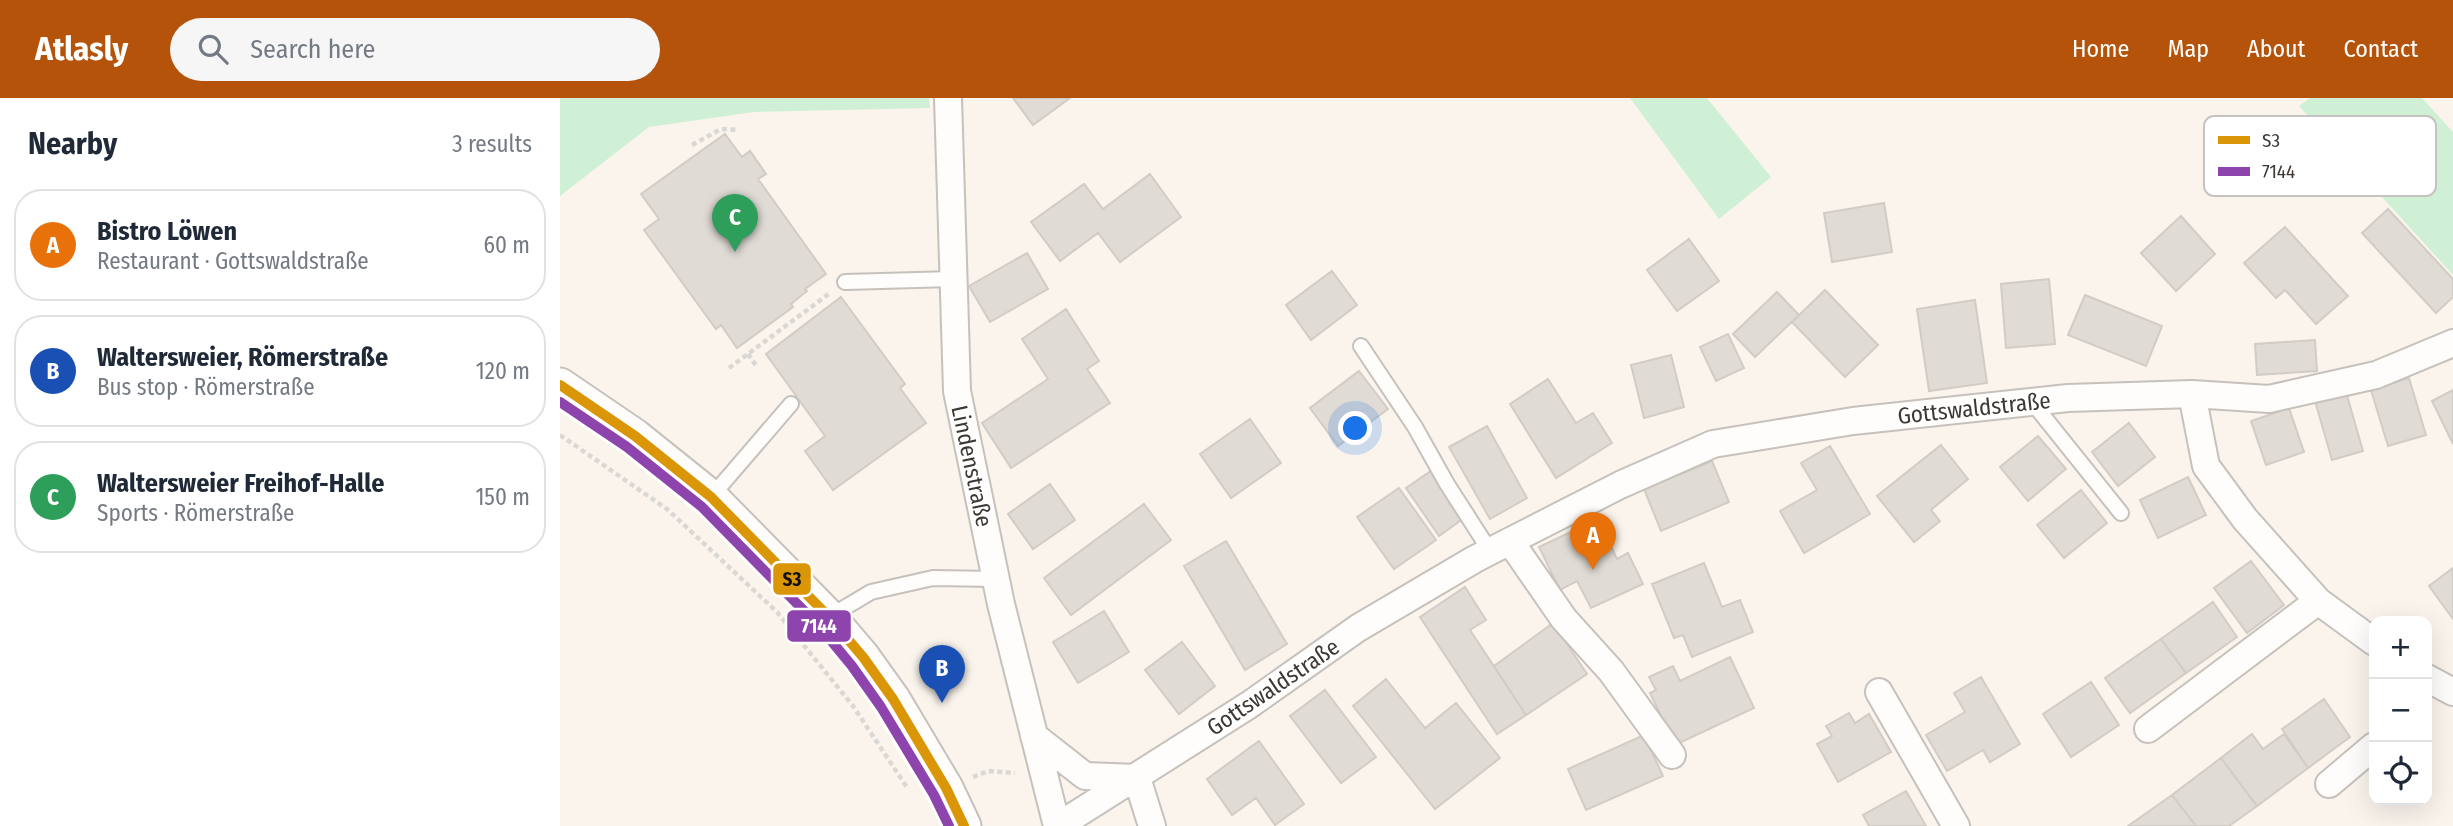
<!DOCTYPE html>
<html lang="en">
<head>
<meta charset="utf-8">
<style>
  :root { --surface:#fff; --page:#f6f6f7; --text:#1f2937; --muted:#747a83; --line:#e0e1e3; --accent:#b45309 }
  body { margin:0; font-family:"Fira Sans Condensed",sans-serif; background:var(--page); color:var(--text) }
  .controls { position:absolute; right:21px; bottom:21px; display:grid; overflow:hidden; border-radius:14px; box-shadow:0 7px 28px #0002 }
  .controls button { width:63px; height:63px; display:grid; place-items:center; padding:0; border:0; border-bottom:2px solid var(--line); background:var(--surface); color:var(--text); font:35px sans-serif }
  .you { position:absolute; left:796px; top:331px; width:24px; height:24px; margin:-18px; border:5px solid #fff; border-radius:50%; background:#1a73e8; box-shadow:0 0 0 10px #1a73e833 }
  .badge { display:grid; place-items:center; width:46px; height:46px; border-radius:50%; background:var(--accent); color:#fff; font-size:23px; font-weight:700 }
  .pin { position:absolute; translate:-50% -58px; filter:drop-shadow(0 2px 4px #0008) }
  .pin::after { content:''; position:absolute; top:37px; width:24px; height:21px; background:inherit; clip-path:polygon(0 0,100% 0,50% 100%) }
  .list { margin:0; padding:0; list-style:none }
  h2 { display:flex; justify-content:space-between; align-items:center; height:91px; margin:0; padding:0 28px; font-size:30px }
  h2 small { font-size:23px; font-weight:400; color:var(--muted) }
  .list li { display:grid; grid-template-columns:46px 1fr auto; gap:21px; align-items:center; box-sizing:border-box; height:112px; margin:0 14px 14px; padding:0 14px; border:2px solid var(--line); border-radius:28px }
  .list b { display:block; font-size:26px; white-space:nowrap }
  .list p { margin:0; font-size:23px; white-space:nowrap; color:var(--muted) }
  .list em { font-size:23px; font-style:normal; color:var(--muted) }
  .icon { flex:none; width:38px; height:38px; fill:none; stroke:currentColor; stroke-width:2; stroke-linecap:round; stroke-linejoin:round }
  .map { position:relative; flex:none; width:1893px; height:728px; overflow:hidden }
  header { display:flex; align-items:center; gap:42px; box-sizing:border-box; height:98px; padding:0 35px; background:var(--accent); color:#fff }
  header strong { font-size:33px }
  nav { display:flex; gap:38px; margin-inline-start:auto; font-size:24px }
  .search { width:490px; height:63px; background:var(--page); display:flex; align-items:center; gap:18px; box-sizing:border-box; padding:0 24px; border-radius:38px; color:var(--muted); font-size:26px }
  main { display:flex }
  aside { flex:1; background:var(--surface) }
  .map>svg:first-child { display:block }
</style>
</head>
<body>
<header>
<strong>Atlasly</strong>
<div class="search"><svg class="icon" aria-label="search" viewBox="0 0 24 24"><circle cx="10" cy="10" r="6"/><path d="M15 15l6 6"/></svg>Search here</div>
<nav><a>Home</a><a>Map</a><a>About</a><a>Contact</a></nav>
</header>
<main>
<aside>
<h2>Nearby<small>3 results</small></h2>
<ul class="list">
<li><span class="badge" style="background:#e8710a">A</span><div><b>Bistro Löwen</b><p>Restaurant · Gottswaldstraße</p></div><em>60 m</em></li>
<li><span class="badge" style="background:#1a4fb4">B</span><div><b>Waltersweier, Römerstraße</b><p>Bus stop · Römerstraße</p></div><em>120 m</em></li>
<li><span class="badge" style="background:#2e9e5b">C</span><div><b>Waltersweier Freihof-Halle</b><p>Sports · Römerstraße</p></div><em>150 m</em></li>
</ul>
</aside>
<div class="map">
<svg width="1893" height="728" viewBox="0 0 1893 728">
  <rect width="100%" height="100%" fill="#faf4ed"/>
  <!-- green -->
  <path fill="#d0f0d6" d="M0,0H369L370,10L194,14L89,29L0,98Z
    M1070,0H1147L1211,79L1159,121Z
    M1750,0H1862L1893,34V177L1739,8Z"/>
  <!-- building -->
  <path fill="#e0dbd5" stroke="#d1ccc6" stroke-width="2" d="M453,0H510L473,27Z
    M165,36L182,59L190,53L206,76L198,81L266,176L245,191L247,193L231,206L233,209L177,250L161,227L156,231L84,132L99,121L81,96Z
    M590,76L621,119L560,164L538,135L500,163L471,124L524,86L543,111Z
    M1324,105L1332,154L1272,164L1264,115Z
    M1828,111L1893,181V199L1876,215L1802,135Z
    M1621,118L1655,156L1616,193L1581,155Z
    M1725,129L1788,198L1756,226L1725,192L1716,200L1684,165Z
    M1129,141L1159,183L1117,213L1087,172Z
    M467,155L488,191L430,224L409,188Z
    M772,173L797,207L751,242L726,207Z
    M1489,181L1495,246L1446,250L1441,186Z
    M1265,192L1318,247L1285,279L1232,224Z
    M1217,194L1239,217L1195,259L1173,236Z
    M1525,197L1602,228L1586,268L1508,237Z
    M281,199L345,286L340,290L366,325L273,392L245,353L265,338L206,256Z
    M1415,202L1427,285L1369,293L1357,211Z
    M506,211L539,263L527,271L550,305L451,370L422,325L488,281L462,241Z
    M1168,236L1184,270L1156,283L1140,249Z
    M1755,242L1757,273L1697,277L1695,246Z
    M1111,257L1124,309L1084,320L1071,267Z
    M799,273L828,311L778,348L750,310Z
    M1849,280L1866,337L1828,348L1811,292Z
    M988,281L1016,325L1033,315L1052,345L996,380L950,306Z
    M1893,292V346L1872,303Z
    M1786,294L1803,353L1772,362L1755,303Z
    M1729,310L1744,354L1706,367L1691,323Z
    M690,321L721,365L671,400L640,356Z
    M1569,325L1595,359L1558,388L1532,354Z
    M927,328L967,400L930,421L889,349Z
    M1478,338L1506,371L1468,403L1440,369Z
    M1381,347L1408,381L1371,412L1380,423L1354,444L1317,398Z
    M1270,348L1310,416L1244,455L1220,413L1257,392L1241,365Z
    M1152,363L1169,404L1101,433L1084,391Z
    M871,373L904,420L879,438L846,390Z
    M1628,379L1646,417L1598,440L1580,402Z
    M490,386L515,422L473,451L448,416Z
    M839,390L876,442L834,471L797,419Z
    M1521,392L1547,425L1504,460L1477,427Z
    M584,406L611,442L511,517L484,480Z
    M1038,421L1057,461L1068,455L1083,486L1031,510L1017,483L1000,492L979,449Z
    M666,443L727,546L685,572L624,468Z
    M1691,463L1724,507L1687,535L1654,490Z
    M1144,465L1162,509L1180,502L1193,534L1132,559L1123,537L1114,540L1092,486Z
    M1893,470V521L1869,488Z
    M905,489L926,522L910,532L966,617L937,636L860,519Z
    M1653,504L1677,539L1626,575L1601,541Z
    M544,513L569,554L518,585L493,544Z
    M993,525L1027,576L966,617L934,568Z
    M1601,541L1626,575L1570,615L1545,580Z
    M622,544L655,588L619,616L585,572Z
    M1170,559L1194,610L1115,647L1090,595L1096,592L1089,579L1113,568L1120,583Z
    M1421,579L1460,646L1430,664L1423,652L1387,673L1366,637L1405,614L1394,595Z
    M826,581L865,630L896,605L940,660L875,711L793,608Z
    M1531,584L1559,627L1511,659L1483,616Z
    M765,592L816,659L781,685L730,618Z
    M1764,601L1790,639L1748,670L1722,631Z
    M1289,615L1295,625L1309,616L1331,654L1278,684L1257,646L1272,638L1266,628Z
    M1692,636L1703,651L1724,636L1748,670L1697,708L1661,660Z
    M1084,637L1103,678L1026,712L1008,671Z
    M699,643L744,706L715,727L696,700L672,717L647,681Z
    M1661,660L1697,708L1669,728H1636L1612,697Z
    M1346,693L1366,728H1309L1303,717Z
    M1612,697L1636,728H1568Z"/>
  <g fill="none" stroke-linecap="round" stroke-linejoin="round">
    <!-- service casing -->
    <g stroke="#c6c1bb" stroke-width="18">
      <path id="service" d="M285,184L393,181
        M801,248L855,329L887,386L930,453
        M1472,304L1561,415
        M151,399L231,306
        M269,519L311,494L373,480L436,481"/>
    </g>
    <!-- minor casing -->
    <g stroke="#c6c1bb" stroke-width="30">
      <path id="minor" d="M388,0L397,293L441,506L497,728
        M1632,296L1646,368L1685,421L1758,503L1814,544
        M950,443L1004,521L1051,573L1112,657
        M1867,580L1893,594
        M1319,594L1396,728
        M1588,631L1758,503
        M474,638L525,678L577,680L592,728
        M1769,686L1814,648
        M498,728L689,607L798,530L915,461L1060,387L1153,346L1293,323L1508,300L1632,296L1709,301L1816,277L1893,245"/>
    </g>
    <!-- tertiary casing -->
    <g stroke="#c6c1bb" stroke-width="37">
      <path id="tertiary" d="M0,287L75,338L151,399L269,519L303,559L333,601L386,690L404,728"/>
    </g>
    <!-- path -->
    <path stroke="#dad8d5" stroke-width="4.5" stroke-dasharray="5 3.5" stroke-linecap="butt" d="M132,47L161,31L179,32
      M188,256L197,269
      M169,270L270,195
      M0,337L107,411L217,514L293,608L348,691
      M413,679L428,673L455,675"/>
    <!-- service -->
    <use href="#service" stroke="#fefdfc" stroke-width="14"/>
    <!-- minor -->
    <use href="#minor" stroke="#fefdfc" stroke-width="26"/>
    <!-- tertiary -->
    <use href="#tertiary" stroke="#fefdfc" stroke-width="33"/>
    <!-- bus-1 casing -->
    <g stroke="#fff" stroke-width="16">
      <path id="bus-1" d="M0,287L75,338L151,399L269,519L303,559L333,601L386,690L404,728"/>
    </g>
    <!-- bus-2 casing -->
    <g stroke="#fff" stroke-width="16">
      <path id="bus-2" d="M0,304L67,349L142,409L259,528L292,568L321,609L374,697L389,728"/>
    </g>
    <!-- bus-1 -->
    <use href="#bus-1" stroke="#db9608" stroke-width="10"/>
    <!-- bus-2 -->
    <use href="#bus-2" stroke="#8e44ad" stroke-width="10"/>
  </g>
  <g text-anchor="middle" stroke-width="6" stroke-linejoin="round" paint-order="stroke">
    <!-- street labels -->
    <g font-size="23" fill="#3d3832" stroke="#fff">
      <text transform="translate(1414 310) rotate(-6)" y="8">Gottswaldstraße</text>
      <text transform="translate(412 368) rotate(78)" y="8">Lindenstraße</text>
      <text transform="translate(713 589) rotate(-34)" y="8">Gottswaldstraße</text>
    </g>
  </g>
  <!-- legend -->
  <rect x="1644" y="18" width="232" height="80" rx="10" fill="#fff" stroke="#c5c3c2" stroke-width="2"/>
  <rect x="1658" y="38" width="32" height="8" fill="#db9608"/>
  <rect x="1658" y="69" width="32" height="9" fill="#8e44ad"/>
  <g font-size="19" fill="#3d3832">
    <text x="1702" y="49">S3</text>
    <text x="1702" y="80">7144</text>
  </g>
  <g stroke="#fff" stroke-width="2.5">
    <rect x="212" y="464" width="40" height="34" rx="7" fill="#db9608"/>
    <rect x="226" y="511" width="66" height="34" rx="7" fill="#8e44ad"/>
  </g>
  <g font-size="19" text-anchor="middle" font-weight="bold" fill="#fff">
    <text x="259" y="535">7144</text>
  </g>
  <g font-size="19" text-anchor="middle" font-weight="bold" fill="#111">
    <text x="232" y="488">S3</text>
  </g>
</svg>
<div class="controls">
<button>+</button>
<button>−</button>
<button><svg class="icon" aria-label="locate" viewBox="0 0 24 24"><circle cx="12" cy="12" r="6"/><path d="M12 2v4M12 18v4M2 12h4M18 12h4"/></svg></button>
</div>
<div class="you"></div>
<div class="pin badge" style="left:1033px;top:472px;background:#e8710a">A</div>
<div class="pin badge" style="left:382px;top:605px;background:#1a4fb4">B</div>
<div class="pin badge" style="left:175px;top:154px;background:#2e9e5b">C</div>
</div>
</main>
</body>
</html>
